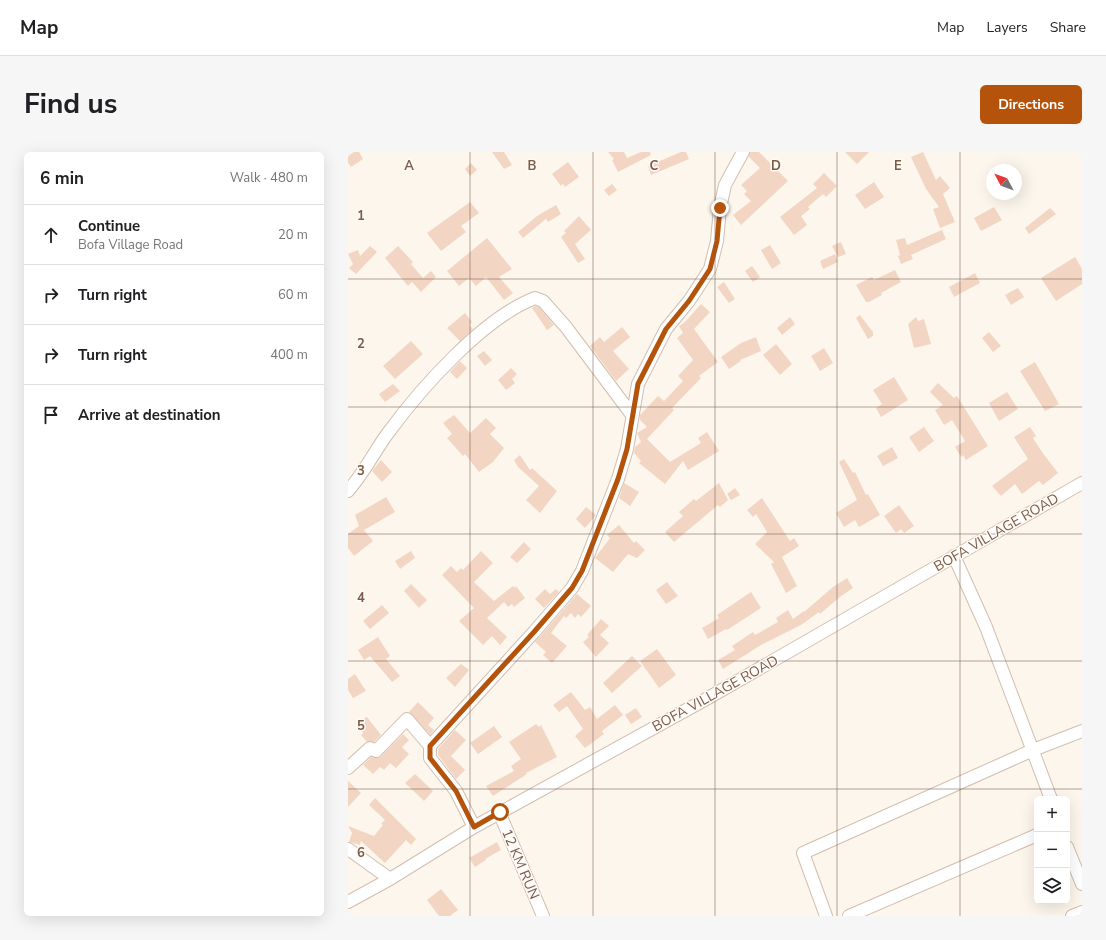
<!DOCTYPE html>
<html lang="en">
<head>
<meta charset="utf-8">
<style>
  :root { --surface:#fff; --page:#f6f6f6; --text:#202124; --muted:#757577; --line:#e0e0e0; --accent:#b45309 }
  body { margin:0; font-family:"Nunito Sans",sans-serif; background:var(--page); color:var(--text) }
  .controls { position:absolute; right:12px; bottom:12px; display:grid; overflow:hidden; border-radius:6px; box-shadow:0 4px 16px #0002 }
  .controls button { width:36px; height:36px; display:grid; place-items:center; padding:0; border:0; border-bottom:1px solid var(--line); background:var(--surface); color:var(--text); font:20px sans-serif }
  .compass { position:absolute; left:638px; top:12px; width:36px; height:36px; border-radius:50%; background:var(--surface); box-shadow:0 4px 16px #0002; rotate:311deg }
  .stop { position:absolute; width:12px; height:12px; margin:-9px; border:3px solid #b45309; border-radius:50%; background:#fff }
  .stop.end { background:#b45309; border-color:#fff; box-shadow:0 1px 4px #0008 }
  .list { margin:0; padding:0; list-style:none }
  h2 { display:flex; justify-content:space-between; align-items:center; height:52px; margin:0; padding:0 16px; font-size:17px }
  h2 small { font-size:13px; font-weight:400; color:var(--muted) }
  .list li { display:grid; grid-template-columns:26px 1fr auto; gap:12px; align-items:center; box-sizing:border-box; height:60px; padding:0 16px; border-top:1px solid var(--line) }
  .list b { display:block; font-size:15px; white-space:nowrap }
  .list p { margin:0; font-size:13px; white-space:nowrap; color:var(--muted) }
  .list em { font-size:13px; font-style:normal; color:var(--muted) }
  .icon { flex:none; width:22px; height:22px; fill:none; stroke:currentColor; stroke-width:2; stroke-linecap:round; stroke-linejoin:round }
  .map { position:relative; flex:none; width:734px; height:764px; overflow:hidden; border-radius:6px }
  header { display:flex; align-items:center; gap:24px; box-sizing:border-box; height:56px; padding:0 20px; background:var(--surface); border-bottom:1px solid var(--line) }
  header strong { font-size:19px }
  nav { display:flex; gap:22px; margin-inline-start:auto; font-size:14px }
  .intro { display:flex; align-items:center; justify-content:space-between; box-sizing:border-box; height:96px; padding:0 24px }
  h1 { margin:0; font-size:28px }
  .button { padding:10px 18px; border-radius:6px; background:var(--accent); color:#fff; font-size:14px; font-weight:700 }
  main { display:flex; gap:24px; padding:0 24px }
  aside { flex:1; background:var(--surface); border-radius:6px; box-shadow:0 4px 16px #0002 }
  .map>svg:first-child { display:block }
</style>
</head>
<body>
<header>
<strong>Map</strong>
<nav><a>Map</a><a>Layers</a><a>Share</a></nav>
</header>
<div class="intro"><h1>Find us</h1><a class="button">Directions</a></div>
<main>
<aside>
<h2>6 min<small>Walk · 480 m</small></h2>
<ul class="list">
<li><svg class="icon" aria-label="ahead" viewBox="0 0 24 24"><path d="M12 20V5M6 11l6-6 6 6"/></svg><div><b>Continue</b><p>Bofa Village Road</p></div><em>20 m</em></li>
<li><svg class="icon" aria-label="right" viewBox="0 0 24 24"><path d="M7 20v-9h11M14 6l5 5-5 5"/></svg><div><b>Turn right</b></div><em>60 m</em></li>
<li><svg class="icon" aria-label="right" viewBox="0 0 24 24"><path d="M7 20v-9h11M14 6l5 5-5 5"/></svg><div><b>Turn right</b></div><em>400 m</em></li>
<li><svg class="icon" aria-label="arrive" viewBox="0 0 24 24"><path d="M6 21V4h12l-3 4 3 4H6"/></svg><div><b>Arrive at destination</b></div></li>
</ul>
</aside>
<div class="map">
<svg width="734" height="764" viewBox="0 0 734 764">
  <rect width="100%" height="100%" fill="#fdf6ec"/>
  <!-- building -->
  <path fill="#f3d5c3" d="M6,0H11L15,7L3,15L0,11V4Z
    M144,0H156L164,13L156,17Z
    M260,0H276L279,6L293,0H302L303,3L270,20L264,8L266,7Z
    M333,0H338L341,7L303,23L300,14Z
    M402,0H411L440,29L393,73L385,63L403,49L396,42L399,39L393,33L412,16L401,5Z
    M497,0H521L509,12Z
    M575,0L588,28L592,24L602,36L595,42L607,70L592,76L585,57L591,55L578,37L563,5Z
    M220,10L231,25L217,35L215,32L213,34L204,22Z
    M123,11L129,18L122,24L117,17Z
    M476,21L489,34L478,45L475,42L460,55L462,57L453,64L459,73L446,83L432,65L469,36L465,32Z
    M526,30L536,45L517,57L507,43Z
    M264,32L269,38L261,44L256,38Z
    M122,50L131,61L113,74L118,80L93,99L79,81Z
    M208,53L213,62L200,70L198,67L175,86L170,80L189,64Z
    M646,55L654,68L633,79L626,66Z
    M702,56L708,62L681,82L677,76Z
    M231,64L243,78L227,92L237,107L230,111L213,85L218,81L216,79Z
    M594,78L598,87L563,103L565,107L553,112L550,104L552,103L548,88L557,86L559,93Z
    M139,86L164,117L151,125L165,141L156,148L138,125L128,134L121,126L111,134L99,119Z
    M493,90L498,102L490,105L484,94Z
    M422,93L433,111L424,117L413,98Z
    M22,94L29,100L8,122L1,116L5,112L0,102L10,98L12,104Z
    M50,94L65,110L63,112L75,126L83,119L88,125L73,140L64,130L60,134L37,106Z
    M487,102L490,110L475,117L472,109Z
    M727,105L734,117V132L708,149L693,126Z
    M404,114L412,125L405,130L397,119Z
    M547,118L553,130L533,141L534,143L521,150H518L508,133L524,125L526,128Z
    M627,121L632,131L606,145L601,135Z
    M376,130L387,147L381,151L369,135Z
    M670,136L676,145L663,153L657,143Z
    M353,152L362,160L346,177L370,210L351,224L353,226L324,256L326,258L299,287L322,310L353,291L350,286L359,280L371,299L340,318L335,309L317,332L291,311L293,309L286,301L287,295L293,290L289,281L299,275L292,268V263L310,244L316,249L335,229L330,224L345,208L329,186L335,181L331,174L337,170Z
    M187,154L191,155L206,173L199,178L184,156Z
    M117,161L124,170L121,173L125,177L112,189L99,176Z
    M512,163L525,180V184L520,187L508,166Z
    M442,165L447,172L434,183L429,176Z
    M568,165L570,169L576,167L583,192L566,196L560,172Z
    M274,175L282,185L265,199L281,217L268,229L242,194L252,185L256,190Z
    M641,180L653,194L645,200L634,186Z
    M408,185L413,199L392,208L393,209L381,217L373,205L393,191Z
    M63,189L75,202L47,227L35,214Z
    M428,192L444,212L432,223L415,203Z
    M476,196L485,211L472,219L463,204Z
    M136,199L144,208L137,214L129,204Z
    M112,209L119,216L109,227L102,220Z
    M687,210L711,252L697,259L672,219Z
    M163,216L169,222L164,227L167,231L158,238L150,228Z
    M546,225L560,248L533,265L528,256L534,252L525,238Z
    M590,231L606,246L609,244L640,294L618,308L615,303L613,305L607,295L617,289L604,268L596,273L587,258L595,253L582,240Z
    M45,232L52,239L37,250L31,242Z
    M659,240L670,257L651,269L641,251Z
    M106,263L122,281L138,266L148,276L142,282L156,296L145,310L131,320L117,302L115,304L99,286L104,282L95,271Z
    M576,275L586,289L571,300L561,285Z
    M682,275L688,284L685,286L694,300L710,321L695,333L691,329L674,342L667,332L653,344L644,334L680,307L666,285Z
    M544,295L550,306L535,314L529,304Z
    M172,303L182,318L184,316L209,339L192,361L178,348L191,334L170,315L166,308Z
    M496,307L505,321L507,320L518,343L520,342L532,363L511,375L507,368L496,375L488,361L509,348L491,310Z
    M33,308L44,320L34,330L24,319Z
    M276,331L291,340L282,354L271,346Z
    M371,331L380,348L372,355L370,353L326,390L317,380L335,364L331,360L346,347L348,349Z
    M387,336L392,343L383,348L379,342Z
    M38,345L47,360L16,378L25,389L6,404L0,396V382L11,374L7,363Z
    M414,346L442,389L446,386L451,394L434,405L449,434L438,441L423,412L426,410L407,392L419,380L408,362L405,365L399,358Z
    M551,353L566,374L556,381L553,377L548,381L536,364Z
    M238,355L248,363L237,376L228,367Z
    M271,373L286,391L288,389L297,398L289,406L280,402L265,420L247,406L262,386L259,383Z
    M176,390L183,397L169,411L162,405Z
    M63,399L67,406L52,417L47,409Z
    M133,399L145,411L126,430L146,449L165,434L167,436L168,434L177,446L166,455L164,452L160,455L156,450L139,466L159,485L152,493L144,484L135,493L111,469L126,456L94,423L103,414L109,420L113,416L115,418Z
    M499,426L505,436L493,444L472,462L471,460L453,473L413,493L375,517L370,508L387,498L384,494L405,480L407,483L430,470L428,466L440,458L445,467L456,459V460L485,435Z
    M319,430L330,444L318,452L308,438Z
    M63,432L79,448L71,456L56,439Z
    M197,437L202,442L208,437L211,440L196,456L187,447Z
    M403,440L413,456L379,478L378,477L360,487L354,476L371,466L369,463Z
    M229,442L243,454L233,465L230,462L227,466L223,461L218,466L216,464L203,481L219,494L204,511L195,503L198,500L187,490Z
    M34,453L41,461L22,477L15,469Z
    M253,467L261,474L252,483L261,491L248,505L235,490L241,485L239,483Z
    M30,485L42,504L38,507L52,524L44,530L22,504L16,508L10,498Z
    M309,497L328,523L311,536L292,509Z
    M284,504L294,514L264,541L255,531Z
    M113,512L121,518L107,535L98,526Z
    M7,522L18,539L5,546L0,538V527Z
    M223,540L237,558L242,555L249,567L267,553L275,563L254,579L256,582L237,596L227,584L235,577L219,554L211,560L205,553Z
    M70,550L86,566L80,573L86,578L82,583L61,560Z
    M288,556L294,565L283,572L277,563Z
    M19,565L33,583L26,590H19L13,583L15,581L10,569Z
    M188,572L191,575L193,573L209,605L178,621L179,622L145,644L138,634L166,619L163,614L173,607L161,590Z
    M146,574L154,585L130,602L122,591Z
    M107,578L118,588L103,604L117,618L108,627L90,603V597Z
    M55,582L61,588L54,595L61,602L48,616L42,611L36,618L32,615L25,622L15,613L23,605L29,606L33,604Z
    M67,622L85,639L76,649L57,631Z
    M0,629L13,641L0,655Z
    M27,646L68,687L63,693L58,688L37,711L13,689L12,693L1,690L4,681L0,674L26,684L35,673L33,672L37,668L21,653Z
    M149,690L153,698L137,707L138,708L127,715L121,706Z
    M93,737L110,758L102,764H91L79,748Z"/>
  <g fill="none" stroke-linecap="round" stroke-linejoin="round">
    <!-- minor casing -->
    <g stroke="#d1beb0" stroke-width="14">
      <path id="minor" d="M0,339C16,321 26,300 40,281C73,236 135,166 187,146L195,149L218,175L284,263
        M606,404L638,475L703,647
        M82,594L186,480L224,436L234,419L270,327L279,297L290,232L318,177L341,149L362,117L369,89L372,56L377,33L395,0
        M0,616L22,596L28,599L59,567L82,594V606L108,639L126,675
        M151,660L195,764
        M719,695L734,732
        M0,697L42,727
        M0,750L42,727L126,675L360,546L734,331
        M478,764L455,701L685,598L734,579
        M501,764L689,683
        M724,764L734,760"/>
    </g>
    <!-- minor -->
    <use href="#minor" stroke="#fff" stroke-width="12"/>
  </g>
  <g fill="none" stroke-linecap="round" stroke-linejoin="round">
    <!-- route -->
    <path stroke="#b45309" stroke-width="5" d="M152,660L126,675L108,639L82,606V594L186,480L224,436L234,419L270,327L279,297L290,232L318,177L341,149L362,117L369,89L372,56"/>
  </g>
  <!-- grid -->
  <path fill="none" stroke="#7a5c4d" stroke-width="1" stroke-opacity="0.55" d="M122,0V764M245,0V764M367,0V764M489,0V764M612,0V764M0,127H734M0,255H734M0,382H734M0,509H734M0,637H734"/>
  <g text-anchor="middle" stroke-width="3" stroke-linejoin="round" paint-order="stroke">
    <!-- street labels -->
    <g font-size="14" fill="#7a5c4d" stroke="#fffaf3">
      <text transform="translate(648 380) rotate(-30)" y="5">BOFA VILLAGE ROAD</text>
      <text transform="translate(367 541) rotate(-29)" y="5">BOFA VILLAGE ROAD</text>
      <text transform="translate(173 712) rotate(67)" y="5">12 KM RUN</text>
    </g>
  </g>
  <g font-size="13" text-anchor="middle" font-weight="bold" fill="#7a5c4d" stroke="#fffaf3" stroke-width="3" stroke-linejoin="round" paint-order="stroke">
    <text x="61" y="18">A</text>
    <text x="184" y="18">B</text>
    <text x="306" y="18">C</text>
    <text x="428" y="18">D</text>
    <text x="550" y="18">E</text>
    <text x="13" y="68">1</text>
    <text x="13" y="196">2</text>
    <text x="13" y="323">3</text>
    <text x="13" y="450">4</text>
    <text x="13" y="578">5</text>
    <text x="13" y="705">6</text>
  </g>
</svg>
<div class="controls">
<button>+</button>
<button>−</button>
<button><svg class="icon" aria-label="layers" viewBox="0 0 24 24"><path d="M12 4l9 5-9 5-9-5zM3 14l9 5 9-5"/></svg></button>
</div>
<svg class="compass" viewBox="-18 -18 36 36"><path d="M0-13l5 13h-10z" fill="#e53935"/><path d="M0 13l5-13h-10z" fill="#757577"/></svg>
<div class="stop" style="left:152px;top:660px"></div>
<div class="stop end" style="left:372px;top:56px"></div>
</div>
</main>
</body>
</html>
